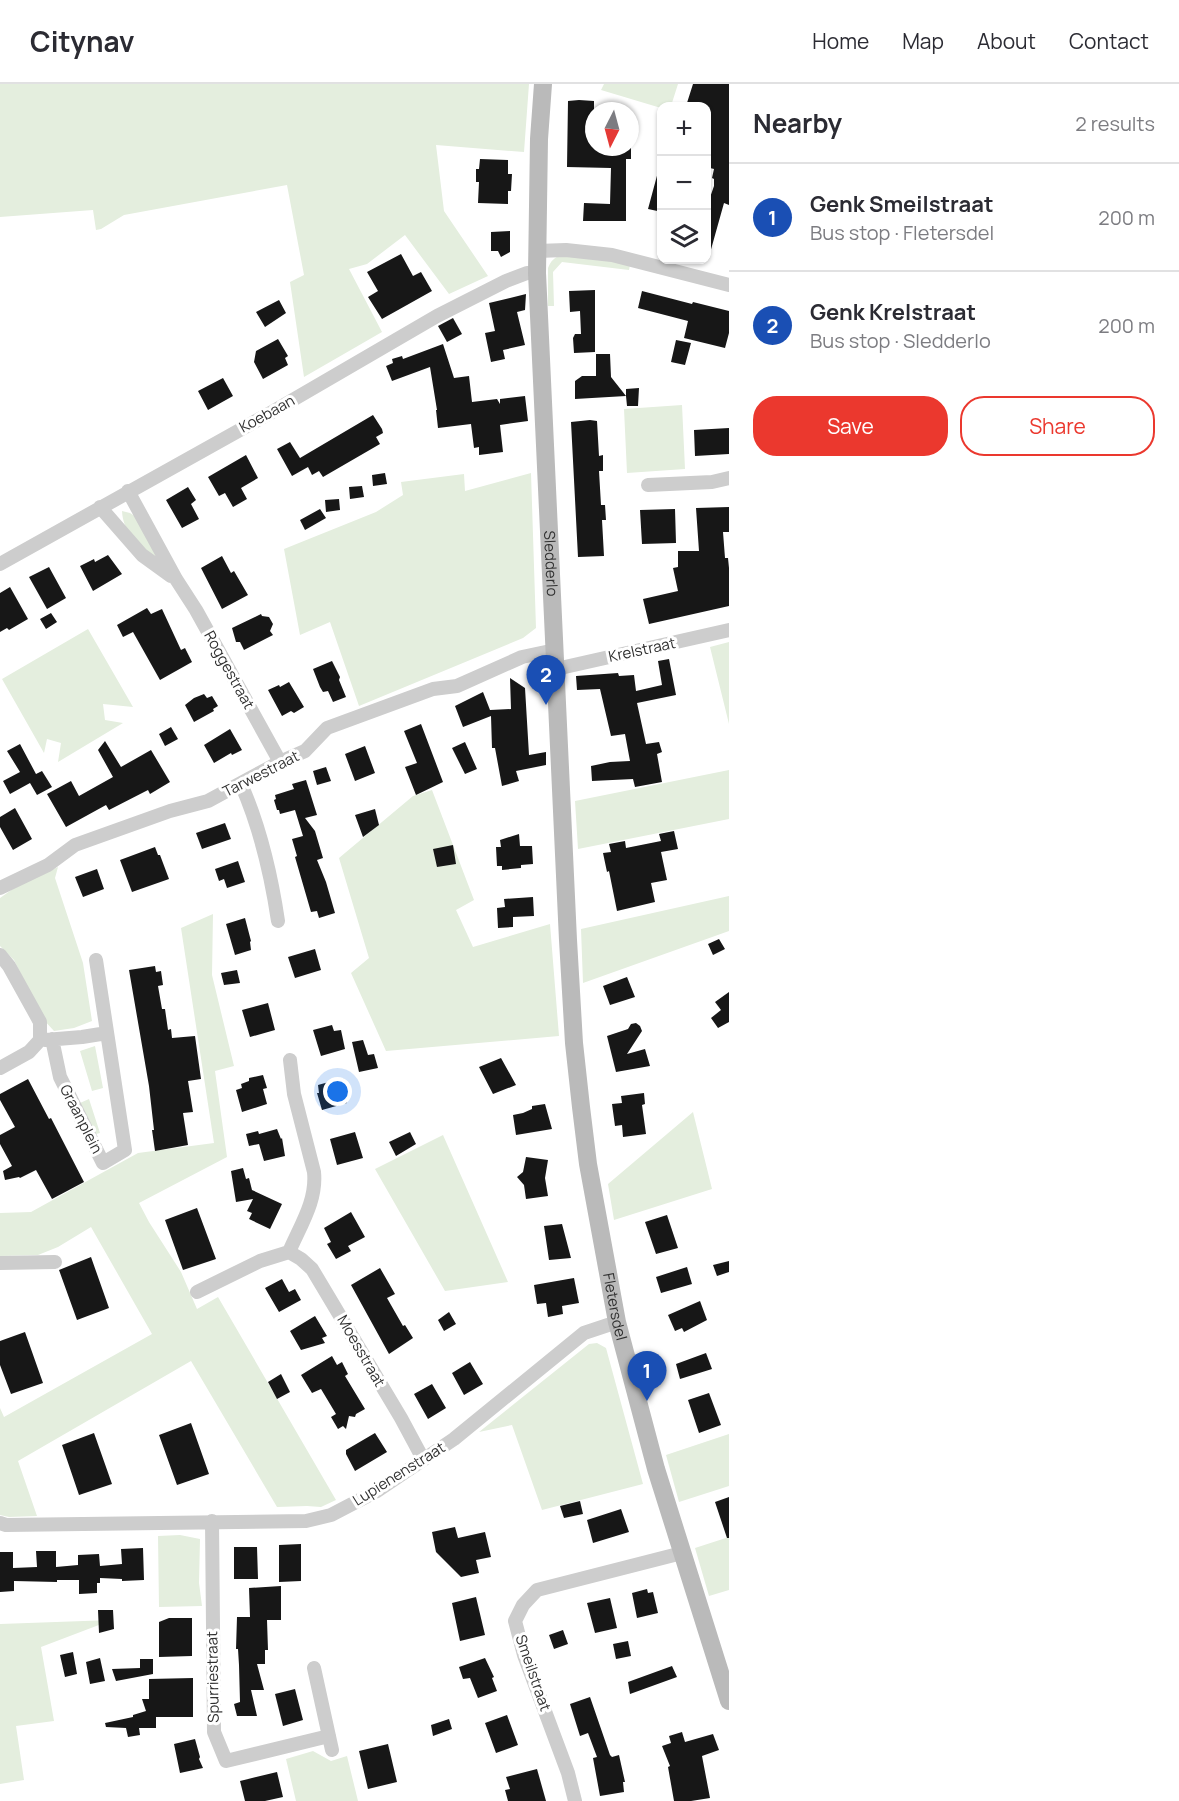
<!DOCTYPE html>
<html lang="en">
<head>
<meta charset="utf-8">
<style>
  :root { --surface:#fff; --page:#f7f7f7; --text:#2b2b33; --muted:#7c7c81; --line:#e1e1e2; --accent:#eb382e }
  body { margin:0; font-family:Manrope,sans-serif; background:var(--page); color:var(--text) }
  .controls { position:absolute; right:18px; top:18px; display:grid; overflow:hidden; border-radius:12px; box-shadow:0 2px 4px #0004 }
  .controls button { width:54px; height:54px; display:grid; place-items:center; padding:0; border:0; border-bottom:2px solid var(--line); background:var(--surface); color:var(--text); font:30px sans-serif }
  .compass { position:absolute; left:585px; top:18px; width:54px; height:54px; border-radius:50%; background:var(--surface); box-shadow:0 2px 4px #0004; rotate:186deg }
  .you { position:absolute; left:338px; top:1008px; width:21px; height:21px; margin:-15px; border:4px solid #fff; border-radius:50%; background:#1a73e8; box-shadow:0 0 0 9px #1a73e833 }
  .badge { display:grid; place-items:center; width:39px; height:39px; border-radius:50%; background:var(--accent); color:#fff; font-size:20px; font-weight:700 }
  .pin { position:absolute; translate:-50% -50px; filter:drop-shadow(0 2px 3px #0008) }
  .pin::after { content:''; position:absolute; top:32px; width:21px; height:18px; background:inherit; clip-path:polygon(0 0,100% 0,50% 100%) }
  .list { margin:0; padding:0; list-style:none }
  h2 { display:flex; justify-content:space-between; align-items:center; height:78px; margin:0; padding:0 24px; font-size:26px }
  h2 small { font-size:20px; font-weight:400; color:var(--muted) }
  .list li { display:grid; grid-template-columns:39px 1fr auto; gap:18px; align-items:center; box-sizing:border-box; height:108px; padding:0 24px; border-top:2px solid var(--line) }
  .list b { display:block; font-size:22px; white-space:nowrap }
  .list p { margin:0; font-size:20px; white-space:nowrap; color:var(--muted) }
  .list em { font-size:20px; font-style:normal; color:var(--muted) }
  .actions { display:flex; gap:12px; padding:18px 24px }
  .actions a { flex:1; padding:14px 0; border:2px solid var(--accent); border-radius:24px; text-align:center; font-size:21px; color:var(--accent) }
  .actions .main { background:var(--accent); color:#fff }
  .icon { flex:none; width:33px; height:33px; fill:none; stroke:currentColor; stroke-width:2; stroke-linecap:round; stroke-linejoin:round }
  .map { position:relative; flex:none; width:729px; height:1717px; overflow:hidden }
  header { display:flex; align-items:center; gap:36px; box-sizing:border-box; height:84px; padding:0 30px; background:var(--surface); border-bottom:2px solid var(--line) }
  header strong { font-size:28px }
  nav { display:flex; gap:33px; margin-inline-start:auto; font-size:21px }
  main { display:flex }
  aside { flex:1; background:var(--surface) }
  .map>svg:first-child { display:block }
</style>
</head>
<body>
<header>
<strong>Citynav</strong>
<nav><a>Home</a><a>Map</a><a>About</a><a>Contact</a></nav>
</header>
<main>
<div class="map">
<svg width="729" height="1717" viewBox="0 0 729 1717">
  <rect width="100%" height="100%" fill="#fff"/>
  <!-- green -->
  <path fill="#e4eede" d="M0,0H529L524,68L436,61L444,127L488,192L449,210L405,151L367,180L349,185L382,248L304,293L290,198L304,191L287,101L124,131L101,145L96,146L93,126L0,133Z
    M604,0H678L671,22H662L661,24L601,6Z
    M562,171L594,174L630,181L629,186L562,178L553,188L554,222H548V184C551,177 554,173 562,171Z
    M682,321L685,385L627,389L624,325Z
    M531,389L536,544L523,554L359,622L330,538L300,551L284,465L376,428L403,411L401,398L464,390L465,407Z
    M122,427L130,429L136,433L157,473H153C138,459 123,449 122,427Z
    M88,545L133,623L103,620L105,636L123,639L58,678L61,659L47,655L44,669L2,595Z
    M729,558V640L710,563Z
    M729,686V735L578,765L575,717Z
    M432,706L474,816L456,826L473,863L550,840L559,952L386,967L351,889L369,874L339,774L413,712Z
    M58,783L55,794L83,879L92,937L74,944L54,947L43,935L14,876L0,862V814L17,802Z
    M729,812V847L583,899L581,845Z
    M213,830L212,891L234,982L215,987L227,1073L139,1119L149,1138L181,1188L197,1225L218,1213L336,1416L321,1423L307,1422L277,1423L191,1277L18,1377L37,1432L9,1433L0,1431V1324L4,1333L152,1250L91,1143L58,1163L38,1171L0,1172V1129L31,1128L138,1069L214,1059L181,844Z
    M95,962L103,1004L92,1007L80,967Z
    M89,1015L100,1049L96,1050L80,1019Z
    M693,1028L712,1105L614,1136L608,1100Z
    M443,1051L508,1198L445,1207L375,1085Z
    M597,1259L606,1264L643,1400L542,1426L512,1341L479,1348L589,1260Z
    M729,1350V1402L679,1418L666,1371Z
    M180,1451L200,1455L199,1499L202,1522L159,1523L158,1452Z
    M729,1453V1506L709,1512L695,1464Z
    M112,1536L41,1563L54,1637L16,1642L24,1696L0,1700V1540Z
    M313,1667L331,1677L347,1672L358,1717H296L286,1675Z"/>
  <!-- building -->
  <path fill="#171717" d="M693,0H729V121L724,119L710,169L706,168V125L714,102V95L712,94L714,85L706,83V22H686Z
    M579,16L594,17V63H631V75H626V137H583L584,119L610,120L611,84L567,83L568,17Z
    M480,75L508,76V90H512L511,107H508V120L478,119L479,98H476V85H479Z
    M658,88L662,89V128L648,125Z
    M510,147V168L501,173L498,167H491V148Z
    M401,170L413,192L421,188L432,207L382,235L368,213L378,207L367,188Z
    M595,206V268L574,269L573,254L575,250H581L580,227L570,228L569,207Z
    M642,207L692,220L693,218L729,227V249L725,264L684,254L688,237L638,224Z
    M526,210L525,226L517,228L525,261L503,266L505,275L491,278L485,249L495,247L489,219Z
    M279,216L286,229L265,243L256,228Z
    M453,234L462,250L447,258L438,242Z
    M278,255L288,272L285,274L288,281L263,295L254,278L256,267Z
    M676,256L691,259L685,281L671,278Z
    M443,260L454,294L469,292L472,318L497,315L500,320V315L525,312L528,337L500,341L503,368L479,371V363L474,364L471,340L438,344L436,326H437L430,283L392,297L386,282L393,279L392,275L402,272L403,275Z
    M596,270H610L611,293L626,312V305L639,304L638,322H627L626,312L575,315V297L582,292H596Z
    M223,294L233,312L208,326L198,307Z
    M373,331L382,345L383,349L376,353L380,360L323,393L319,387L312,391L308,383L292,392L277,365L290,358L300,374Z
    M590,336L597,337L599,372L603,371V387H599L601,421H605L606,436H602L604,472L578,473L571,338Z
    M729,344V370L695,372L694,346Z
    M246,371L258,394L241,404L247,415L233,423L225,409L219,412L208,393Z
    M385,389L387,400L373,402L372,391Z
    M362,402L364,413L350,415L349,403Z
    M188,403L196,416L191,420L199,435L182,444L166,416Z
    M339,415L340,426L326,428L325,416Z
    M729,423V448H723L725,474H728L729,484V522L649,540L643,515L678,507L673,484L678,483V467H699L696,424Z
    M320,425L326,434L305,446L300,436Z
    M675,425L676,459L642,460L640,426Z
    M108,471L122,490L93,507L80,482L94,475L95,478Z
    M222,472L231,489L234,487L248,511L222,525L201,484Z
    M49,483L66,514L47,525L29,493Z
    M10,503L28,535L9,546L7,544L0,548V509Z
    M147,524L151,530L162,525L181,566L185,564L192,578L160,596L133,548L123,553L117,541Z
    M51,529L57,538L46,545L40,535Z
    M261,530L262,532L269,533L273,540L270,547L273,551L244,566L240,558H236L232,544Z
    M669,575L676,611L637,619L646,660L659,658L662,668L657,670L662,698L635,703L633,695L592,697L591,682L610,678L630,677L625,650L611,652L600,605L577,606L576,592L618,589L619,592L634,591L636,607L662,601L658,577Z
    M332,577L340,593L339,596L346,613L333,618L328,607L323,608L320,603L313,585Z
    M510,594L525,604L529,671L546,668V681L516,687L519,697L502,702L495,664H492L491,632L463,643L455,622L483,608L490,626L511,625Z
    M289,598L304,623L294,629L291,627L282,632L268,606L279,601L280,603Z
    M204,610L207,614L212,612L218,622L213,625L214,627L194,638L185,621L194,614Z
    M421,640L443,698L416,711L405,683L417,679L404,647Z
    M171,643L178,655L165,662L159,650Z
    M230,645L242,666L232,671L231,669L214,679L204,661Z
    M105,657L121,683L151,666L170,698L150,710L148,706L109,726L106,721L66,743L47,710L71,697L79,712L113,693L98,666Z
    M465,658L477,685L465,690L452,664Z
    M20,660L36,690L42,687L52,703L37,711L30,699L10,710L3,697L20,688L7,667Z
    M365,662L375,689L355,697L345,670Z
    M326,683L331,697L317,701L313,687Z
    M306,696L317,731L305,734L315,747L323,774L317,776L326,798L335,829L319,834L317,827L311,828L295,773L297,772L292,755L303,752L295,726L280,730L279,726H277L274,716L276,715L275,711L294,705L292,700Z
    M15,724L32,755L13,766L0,743V733Z
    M375,725L379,741L363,753L355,731Z
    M225,739L231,755L202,765L196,749Z
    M674,747L678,765L661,768L667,796L651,799L655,818L617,827L609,787L607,788L603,769L611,768L609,760L625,757L626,764L661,757L659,750Z
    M519,750L520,762H532L533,780L521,781V784L502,786V782H497L496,763H501L500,756Z
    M453,761L456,780L437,783L433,765Z
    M155,763L158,771H160L169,795L132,808L120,776Z
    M238,777L245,798L227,804L224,795L219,797L215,785Z
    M97,785L104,805L83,813L75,793Z
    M533,813L534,832L513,833V843L498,844L497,824L505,823L504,815Z
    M245,834L251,857L250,858L251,866L235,871L226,840Z
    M719,855L725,865L713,871L708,860Z
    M315,865L321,886L295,894L288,873Z
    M155,882L156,888L161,887L163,901L158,902L162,925H165L168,946L171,945L172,954L195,952L201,995L188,997L193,1028L183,1029L188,1061L155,1067L152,1046H154L149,1002L129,886Z
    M237,886L240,899L224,901L221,889Z
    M627,893L635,913L610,921L603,902Z
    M729,908V938L718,944L711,934L721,926L715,918Z
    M268,919L275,946L250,953L242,926Z
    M636,939L640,942L642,947L627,970L645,965L650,982L616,988L607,952L628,945L631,940Z
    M332,941L334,947L341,946L345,965L321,972L313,946Z
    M363,956L368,971L374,970L378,984L359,988L352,958Z
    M501,974L516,1001L493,1010L479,983Z
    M263,991L267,1004L263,1005L267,1020L242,1028L236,1006L242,1004L241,1000L249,997V994Z
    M343,994L347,1005L343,1006L347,1019L322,1026L317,1009H319L318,1001Z
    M28,995L49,1035L51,1034L84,1098L52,1115L36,1086L20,1094L19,1093L5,1096L3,1087L12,1082L0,1060V1051L15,1043L0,1016V1010Z
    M644,1009L645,1020L642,1021L646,1050L623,1053L622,1041L615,1042L612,1020L622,1019L621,1012Z
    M545,1020L552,1045L516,1051L513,1031L523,1029L532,1025V1022Z
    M277,1045L281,1055L282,1054L285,1072L264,1077L259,1060L249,1062L246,1050L258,1047L259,1050Z
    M355,1048L363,1074L337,1081L330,1055Z
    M410,1048L416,1060L396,1072L389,1058Z
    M526,1073L548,1076L545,1094L548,1112L526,1115L524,1101L517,1093L523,1088Z
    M243,1084L246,1095L249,1094L252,1106L282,1120L270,1145L249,1135L252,1129L247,1127L253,1115L236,1118L231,1087Z
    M197,1124L216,1175L183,1186L165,1136Z
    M351,1128L365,1153L348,1162L351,1167L336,1175L327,1160L331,1158L324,1144Z
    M667,1131L678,1164L656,1170L645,1138Z
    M562,1140L571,1174L549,1176L544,1142Z
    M91,1173L109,1224L77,1236L59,1186Z
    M729,1177V1188L717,1192L713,1181Z
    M687,1183L692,1200L661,1209L656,1193Z
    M380,1184L395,1210L387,1214L403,1242L405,1241L413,1254L389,1270L351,1201Z
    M574,1194L579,1219L562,1222L563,1230L548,1233L546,1219L537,1220L534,1201Z
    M282,1195L289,1208L295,1205L301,1216L279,1228L265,1204Z
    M700,1217L707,1236L684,1248L682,1244L675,1247L668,1231Z
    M449,1228L456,1240L444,1247L438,1236Z
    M315,1232L327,1252L322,1254L325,1259L301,1266L290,1247Z
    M25,1248L43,1299L11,1310L0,1281V1257Z
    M706,1269L712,1285L680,1295L676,1280Z
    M332,1272L337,1281L342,1278L348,1290L345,1292L365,1325L356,1330L355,1333L349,1332L346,1345L343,1342L338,1345L331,1333L336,1330L321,1305L312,1309L301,1291Z
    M470,1278L483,1300L464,1311L452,1289Z
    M281,1290L290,1308L277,1315L268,1298Z
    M432,1300L446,1324L428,1335L414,1310Z
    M709,1309L721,1341L699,1349L688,1316Z
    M191,1339L209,1390L177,1401L159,1351Z
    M94,1349L112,1400L79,1411L62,1361Z
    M375,1349L387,1368L355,1387L346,1370V1366Z
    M729,1413V1454H727L715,1418Z
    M580,1417L583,1430L564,1434L560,1422Z
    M621,1425L629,1448L593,1459L587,1436Z
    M455,1443L458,1454L485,1448L491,1473L476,1476L479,1489L461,1493L436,1468L432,1448Z
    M301,1460V1497L279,1498V1461Z
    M234,1463H257L258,1495H234Z
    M143,1464L144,1496L122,1497V1495L100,1494V1499H97V1509L79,1510V1496H57V1498L14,1497V1507L0,1508V1468H13V1484L37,1483L36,1467H56V1483L78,1481V1471L99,1470L100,1482L122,1480L121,1465Z
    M281,1502V1536H267L268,1566H265V1580H257L264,1606H251L257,1632H237L234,1620L240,1618L239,1581L238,1565H236L237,1533H250L249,1504Z
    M647,1505L648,1509L653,1508L658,1529L637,1534L632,1509Z
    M476,1513L485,1551L460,1557L452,1519Z
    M610,1514L617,1544L595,1549L587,1519Z
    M98,1526H113L114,1545L99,1549Z
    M169,1534H192V1572L159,1573V1538Z
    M563,1546L568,1560L554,1565L549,1551Z
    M628,1557L631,1572L616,1575L613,1560Z
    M73,1568L77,1590L65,1593L60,1571Z
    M100,1574L105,1597L90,1600L86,1578Z
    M485,1574L494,1593L492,1594L497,1607L478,1614L470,1594L463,1595L459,1583Z
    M140,1575H153V1590L116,1597L112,1585L140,1584Z
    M672,1582L677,1593L630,1610L628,1598Z
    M193,1594V1633H156V1644H139L140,1651L128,1653L126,1644L106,1643L105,1639L133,1633V1631L146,1627L142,1615H149V1595Z
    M295,1605L303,1636L283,1642L275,1610Z
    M590,1613L610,1671L612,1673L619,1671L625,1698H623L624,1708L600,1712L593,1674L597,1673L588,1649L580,1652L570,1620Z
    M507,1631L518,1661L496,1669L485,1639Z
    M449,1635L452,1645L433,1652L431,1641Z
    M682,1648L685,1658L713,1650L719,1666L702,1672L710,1714L691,1717H674L668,1683L670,1682L662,1662L671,1659L669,1652Z
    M195,1655L200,1673L199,1675L203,1684L180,1689L174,1660Z
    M388,1660L397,1698L368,1705L359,1667Z
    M537,1685L546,1717H508L505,1706L510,1705L506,1693Z
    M277,1688L283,1713L265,1717H245L240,1697Z"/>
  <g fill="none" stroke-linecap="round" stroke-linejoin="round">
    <!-- street -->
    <path stroke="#cdcdcd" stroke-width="14" d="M537,167L566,166L612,171L729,201
      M648,401L712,398L729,394
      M128,407L176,495L196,526L280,678
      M100,423L142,471L171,492
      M0,480L272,328L437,232L506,197L527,189H537
      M556,585L729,546
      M241,700C260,743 271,790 278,837
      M0,804L48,781L75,761L170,727L208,717L280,678L305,667L327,644L433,605L457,602L522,573L555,566
      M0,871L9,882L40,938V956L29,968L0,984
      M52,955L60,993L103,1079L125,1066L96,876
      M45,956L82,953L107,949
      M289,1168L301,1175L312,1185L401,1334L423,1375
      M0,1179L55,1178
      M197,1208L260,1177L289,1168C300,1142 317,1117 314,1088L294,1010L290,976
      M212,1437L214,1648L226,1677L329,1652
      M0,1439L6,1441L306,1437L331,1431L377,1407L454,1355L584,1249L617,1238
      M314,1584L332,1666
      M575,1717L568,1689L524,1571L515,1537L523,1521L537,1506L682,1469"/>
    <!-- secondary -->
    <path stroke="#bababa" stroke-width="18" id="s1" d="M543,0L539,55L537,189L568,856L574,959L581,1023L588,1080L617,1238L656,1385L729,1617"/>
  </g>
  <g text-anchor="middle" stroke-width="6" stroke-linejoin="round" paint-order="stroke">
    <!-- street labels -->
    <g font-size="15" fill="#303030" stroke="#fff">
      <text transform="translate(267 330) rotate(-29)" y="5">Koebaan</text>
      <text dy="5" stroke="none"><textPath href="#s1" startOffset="480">Sledderlo</textPath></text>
      <text transform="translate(642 566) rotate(-12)" y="5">Krelstraat</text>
      <text transform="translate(229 586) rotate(61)" y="5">Roggestraat</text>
      <text transform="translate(261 690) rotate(-27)" y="5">Tarwestraat</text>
      <text transform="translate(81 1035) rotate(63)" y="5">Graanplein</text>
      <text dy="5" stroke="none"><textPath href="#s1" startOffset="1227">Fletersdel</textPath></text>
      <text transform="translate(361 1267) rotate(60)" y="5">Moesstraat</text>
      <text transform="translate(399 1390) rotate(-32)" y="5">Lupienenstraat</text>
      <text transform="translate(533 1589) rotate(71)" y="5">Smeilstraat</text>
      <text transform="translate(213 1593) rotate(-91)" y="5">Spurriestraat</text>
    </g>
  </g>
</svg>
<div class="controls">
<button>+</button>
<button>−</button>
<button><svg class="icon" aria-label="layers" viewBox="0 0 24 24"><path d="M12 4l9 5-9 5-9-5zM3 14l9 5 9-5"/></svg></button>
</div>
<svg class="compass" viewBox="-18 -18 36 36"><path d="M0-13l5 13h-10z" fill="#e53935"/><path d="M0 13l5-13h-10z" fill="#7c7c81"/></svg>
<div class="you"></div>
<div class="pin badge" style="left:647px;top:1317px;background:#1a4fb4">1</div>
<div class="pin badge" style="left:546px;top:621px;background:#1a4fb4">2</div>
</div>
<aside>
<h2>Nearby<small>2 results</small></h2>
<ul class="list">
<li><span class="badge" style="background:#1a4fb4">1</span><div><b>Genk Smeilstraat</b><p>Bus stop · Fletersdel</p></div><em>200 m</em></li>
<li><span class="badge" style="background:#1a4fb4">2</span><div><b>Genk Krelstraat</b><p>Bus stop · Sledderlo</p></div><em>200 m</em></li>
</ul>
<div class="actions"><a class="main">Save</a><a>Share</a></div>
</aside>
</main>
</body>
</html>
